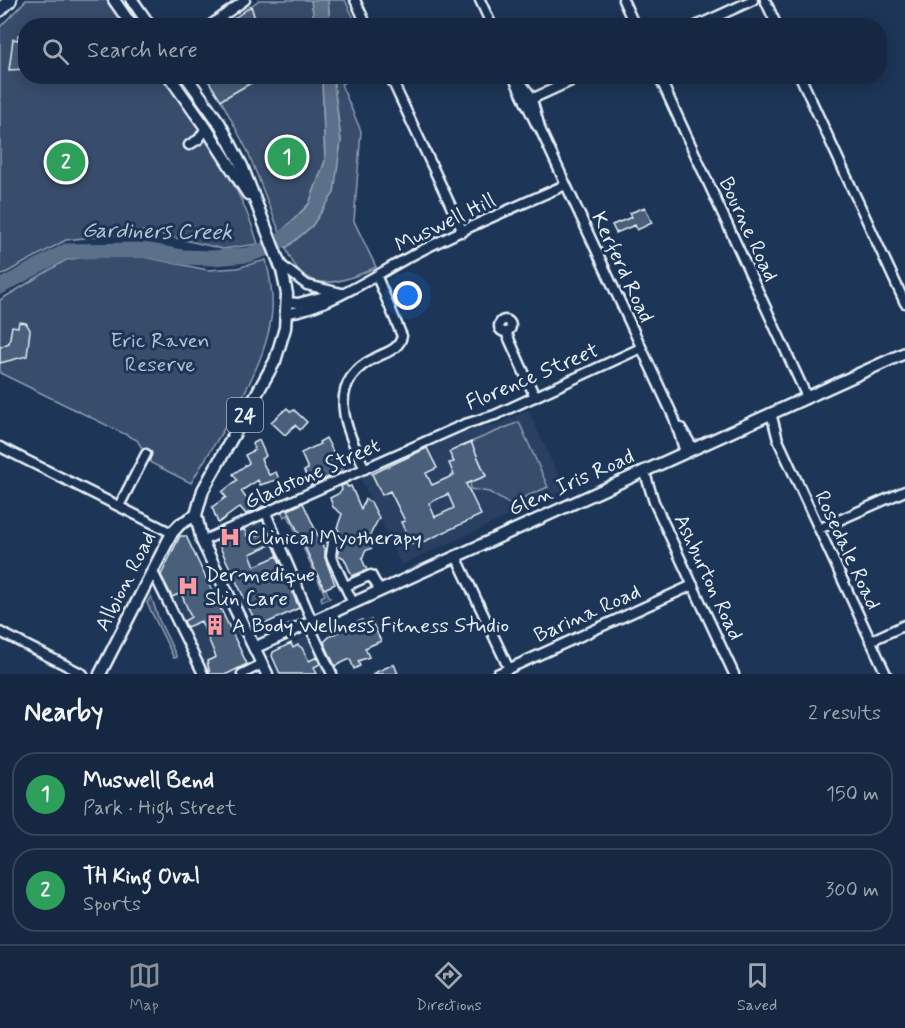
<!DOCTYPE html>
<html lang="en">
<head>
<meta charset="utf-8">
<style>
  :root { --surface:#162841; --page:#1f3048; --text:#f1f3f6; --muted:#9ea6b1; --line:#35445a; --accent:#8c9099 }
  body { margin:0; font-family:Mynerve,sans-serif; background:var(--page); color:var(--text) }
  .you { position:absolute; left:408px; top:296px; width:21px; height:21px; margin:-15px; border:4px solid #fff; border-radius:50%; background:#1a73e8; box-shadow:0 0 0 9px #1a73e833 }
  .badge { display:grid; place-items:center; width:39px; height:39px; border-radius:50%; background:var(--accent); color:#fff; font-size:20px; font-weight:700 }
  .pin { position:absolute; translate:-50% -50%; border:3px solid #fff; box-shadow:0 2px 6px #0006 }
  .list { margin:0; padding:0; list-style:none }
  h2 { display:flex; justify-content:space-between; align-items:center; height:78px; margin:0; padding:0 24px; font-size:26px }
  h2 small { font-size:20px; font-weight:400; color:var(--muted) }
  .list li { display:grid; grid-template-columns:39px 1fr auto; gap:18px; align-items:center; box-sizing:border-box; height:84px; margin:0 12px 12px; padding:0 12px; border:2px solid var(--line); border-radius:24px }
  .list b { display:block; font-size:22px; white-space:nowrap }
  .list p { margin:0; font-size:20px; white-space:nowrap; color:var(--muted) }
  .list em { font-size:20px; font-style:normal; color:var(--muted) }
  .icon { flex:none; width:33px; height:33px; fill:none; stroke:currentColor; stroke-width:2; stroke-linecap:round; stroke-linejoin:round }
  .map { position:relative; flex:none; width:905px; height:674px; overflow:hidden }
  .search { position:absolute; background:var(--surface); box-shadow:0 3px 15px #0003; left:18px; right:18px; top:18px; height:66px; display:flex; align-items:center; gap:15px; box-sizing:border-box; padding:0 21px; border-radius:24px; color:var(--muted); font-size:22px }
  .sheet { height:270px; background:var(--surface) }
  nav { display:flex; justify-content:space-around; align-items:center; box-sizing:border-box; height:84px; border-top:2px solid var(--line); background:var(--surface); font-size:16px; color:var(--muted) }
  nav a { display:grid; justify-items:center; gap:3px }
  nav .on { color:var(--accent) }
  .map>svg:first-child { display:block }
</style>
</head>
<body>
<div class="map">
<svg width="905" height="674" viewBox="0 0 905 674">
  <rect width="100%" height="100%" fill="#1d3557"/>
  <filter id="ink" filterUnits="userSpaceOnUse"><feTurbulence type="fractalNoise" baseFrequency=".0167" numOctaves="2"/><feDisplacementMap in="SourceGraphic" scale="12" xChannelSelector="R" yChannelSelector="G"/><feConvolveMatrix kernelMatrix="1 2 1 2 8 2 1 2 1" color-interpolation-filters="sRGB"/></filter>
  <g filter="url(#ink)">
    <!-- built -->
    <path fill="#2a4162" d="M528,410L565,490L401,565L360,477L464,430L499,424Z
      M270,515L308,608H299L258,627L217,541Z
      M180,536L215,599L252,674H201L158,583Z
      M315,632L334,674H280L272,656L273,652Z"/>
    <!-- green -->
    <path fill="#374d6c" stroke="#909fb2" stroke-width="1.5" d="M26,0H107L126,25L26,26V76L163,77C200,129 240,182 258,244L223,249L146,231L66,240L0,276V27Z
      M259,0H311L315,25H257L251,6Z
      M328,0H345L357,25H330Z
      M263,77H322L325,161L309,204L280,233L248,152L221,100Z
      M333,77H357L341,84L361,131L354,221L376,267C339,285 304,296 286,248L312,226L336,174L341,141Z
      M84,257H144L208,270L237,268L266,260C270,276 273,292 272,310C268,368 220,433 191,483L151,463L137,440L0,373V300L66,260Z
      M519,422L548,487L509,504L489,492L470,489L471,482L486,475L471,442Z
      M287,508L330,598L322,601L321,597L325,595L288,515L284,517L281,510Z
      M151,596L159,620L177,657L174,658L147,603Z"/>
    <!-- water -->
    <path fill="#5d7089" stroke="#95a4b5" stroke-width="1.5" d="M311,0H328L330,25H315Z
      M322,77H333L341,141L334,193L312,226L286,248L280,233L309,204L325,161Z"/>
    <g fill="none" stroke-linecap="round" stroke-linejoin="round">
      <!-- river -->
      <path stroke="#5d7089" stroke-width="15" d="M0,287L66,251L146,250L182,257L213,258L248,255L274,246L296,228"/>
    </g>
    <!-- building -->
    <path fill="#495e7a" stroke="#e8f1f8" stroke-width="1.5" fill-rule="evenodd" d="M251,6L257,26H224Z
      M18,35L26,36V69L9,70L13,39L18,40Z
      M205,76H263L221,100Z
      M645,207L652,223L637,230L635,225L616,233L612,225L632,217L630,213Z
      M19,322L26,323L30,330L27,356L0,363V347L9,343L12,326L18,327Z
      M287,408L291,412L294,410L307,422L300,430L295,425L285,435L271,422Z
      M326,438L343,471L310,485L304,471L308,469L301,453L320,444L319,442Z
      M259,440L266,456L261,459L269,475L276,472L279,479L260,485L258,480L241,491L251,505L264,499L266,505L246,514L240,507L218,523L212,507L226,497L222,492L237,480L233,474L249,463L245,455L255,450L252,444Z
      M471,442L486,476L466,484L481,515L421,543L420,540L411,544L401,522L405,521L390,491L382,495L372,474L427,448L437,468L426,473L432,485L454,475L449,463L454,462L449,452ZM448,494L454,508L435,517L429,503Z
      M346,484L348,487L351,486L361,509L365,499L371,502L379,518L370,535L374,543L372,548L365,551L362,559L367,570L352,576L344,558L338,555L343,537L337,528L342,514L333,507L330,498L338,494L342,490L341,486Z
      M303,503L325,551V558L335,584L324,589L288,510Z
      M244,529L249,540L267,531L272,544L250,554L255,566L277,556L299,608L258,627L217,541Z
      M180,536H186L247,664L227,674H210L207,661L216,657L201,621L187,627L184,621L191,617L181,593L172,597L161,575Z
      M362,620L364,623L371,620L381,641L365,648L369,657L358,661L360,666L354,669L350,659L335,666L324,642L330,636Z
      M291,643L293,648L298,645L302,648L309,661L317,657L320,664L314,667L317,674H280L272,656L273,652Z
      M394,664L398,674H372Z"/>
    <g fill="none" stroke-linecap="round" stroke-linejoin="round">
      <!-- minor casing -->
      <g stroke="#e8f1f8" stroke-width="13">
        <path id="minor" d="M355,0L367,26
          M480,0L492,26
          M623,0L635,26
          M765,0L777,26
          M209,26L245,0
          M696,26L753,0
          M390,76L463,232
          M516,76L531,96L541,131L674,418L685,452
          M659,76L807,397
          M800,76L905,303
          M514,78L537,126
          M525,102L582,76
          M189,145L199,139L206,128
          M281,265L307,285L341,293
          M287,302L298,303L332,294
          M287,313C326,309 377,274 411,256C461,229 514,208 565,185
          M499 326a6 6 0 1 1 12 0a6 6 0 1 1-12 0Z
          M506,332L535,397
          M771,413L778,440L886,674
          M681,428L693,448
          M0,447L172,533
          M365,469C347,431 323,383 375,358C386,352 399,350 402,336L377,277
          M644,470L654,502L734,674
          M119,506L146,454
          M266,513L312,621
          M819,529L905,491
          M202,541L465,424L495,415L641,348
          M333,542L331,556L353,603
          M456,556L509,669
          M152,570L203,674
          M346,586L371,575L380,591
          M308,623L332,674
          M0,632L83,674
          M870,641L905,625
          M242,674L262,664
          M497,674L693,585"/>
      </g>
      <!-- major casing -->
      <g stroke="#e8f1f8" stroke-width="15">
        <path id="major" d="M114,0L132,26
          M132,0L150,26
          M169,76L206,128L248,194
          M186,76L220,124L242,166L282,270L287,294L285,328L275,361L203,490L196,515L202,541L267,674
          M254,648L905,353
          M100,674L172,533L180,524L196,515"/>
      </g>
      <!-- highway casing -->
      <g stroke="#e8f1f8" stroke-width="16">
        <path id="highway" d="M0,10L10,0"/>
      </g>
      <!-- minor -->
      <use href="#minor" stroke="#1d3557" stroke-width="8"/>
      <!-- major -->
      <use href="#major" stroke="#1d3557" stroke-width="10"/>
      <!-- highway -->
      <use href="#highway" stroke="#1d3557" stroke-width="12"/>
    </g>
  </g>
  <!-- icons -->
  <defs>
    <g id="hospital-bare" transform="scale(1.62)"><path d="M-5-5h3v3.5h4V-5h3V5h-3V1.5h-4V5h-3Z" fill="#ff9aa2" stroke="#1d3557" stroke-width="2.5" paint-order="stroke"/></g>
    <g id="building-bare" transform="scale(1.62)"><path d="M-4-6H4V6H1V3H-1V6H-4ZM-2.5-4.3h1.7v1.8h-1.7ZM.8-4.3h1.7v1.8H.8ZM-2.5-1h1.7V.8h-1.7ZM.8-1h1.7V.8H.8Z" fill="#ff9aa2" stroke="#1d3557" stroke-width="2.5" paint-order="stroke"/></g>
  </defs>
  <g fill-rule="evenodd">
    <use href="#hospital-bare" x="230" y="537"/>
    <use href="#hospital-bare" x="188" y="586"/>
    <use href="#building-bare" x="215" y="625"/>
  </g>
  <g text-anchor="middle" stroke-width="6" stroke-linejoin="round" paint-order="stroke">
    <!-- shield labels -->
    <rect fill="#1d3557" stroke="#abb9c8" stroke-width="1.5" x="227" y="398" width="36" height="34" rx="4.5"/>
    <g font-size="20" font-weight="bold" fill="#e8f1f8">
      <text x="245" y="422">24</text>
    </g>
    <!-- street labels -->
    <g font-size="21" fill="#e8f1f8" stroke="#1d3557">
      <text transform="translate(445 222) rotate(-26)" y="7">Muswell Hill</text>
      <text transform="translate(749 229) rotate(65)" y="7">Bourne Road</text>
      <text transform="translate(623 267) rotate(65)" y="7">Kerferd Road</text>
      <text transform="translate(532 376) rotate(-23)" y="7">Florence Street</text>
      <text transform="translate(312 473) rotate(-24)" y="7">Gladstone Street</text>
      <text transform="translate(571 482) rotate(-24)" y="7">Glen Iris Road</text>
      <text transform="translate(848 550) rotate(65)" y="7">Rosedale Road</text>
      <text transform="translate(709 577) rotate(65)" y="7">Ashburton Road</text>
      <text transform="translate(125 581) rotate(-63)" y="7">Albion Road</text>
      <text transform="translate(587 613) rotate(-24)" y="7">Barina Road</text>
    </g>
    <!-- park labels -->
    <g font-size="21" fill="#b3c0ce" stroke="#1d3557">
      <text x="160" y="347">Eric Raven<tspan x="160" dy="24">Reserve</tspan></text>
    </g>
    <!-- poi labels -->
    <g font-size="21" fill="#e8f1f8" stroke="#1d3557" text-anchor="start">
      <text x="247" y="544">Clinical Myotherapy</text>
      <text x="205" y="581">Dermedique<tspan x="205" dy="24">Slin Care</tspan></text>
      <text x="232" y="632">A Body Wellness Fitness Studio</text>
    </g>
    <!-- water labels -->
    <g font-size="22" font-style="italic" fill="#b7c4d1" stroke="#1d3557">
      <text transform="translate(157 230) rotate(1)" y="8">Gardiners Creek</text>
    </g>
  </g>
</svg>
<div class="you"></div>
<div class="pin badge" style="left:287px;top:157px;background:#2e9e5b">1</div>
<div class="pin badge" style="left:66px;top:162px;background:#2e9e5b">2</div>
<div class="search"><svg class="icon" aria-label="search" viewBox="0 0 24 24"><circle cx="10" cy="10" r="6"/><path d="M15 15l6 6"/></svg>Search here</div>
</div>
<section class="sheet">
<h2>Nearby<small>2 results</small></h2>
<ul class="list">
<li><span class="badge" style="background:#2e9e5b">1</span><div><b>Muswell Bend</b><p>Park · High Street</p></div><em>150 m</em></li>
<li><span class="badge" style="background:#2e9e5b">2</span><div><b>TH King Oval</b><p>Sports</p></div><em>300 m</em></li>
</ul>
</section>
<nav>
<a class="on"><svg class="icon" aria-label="map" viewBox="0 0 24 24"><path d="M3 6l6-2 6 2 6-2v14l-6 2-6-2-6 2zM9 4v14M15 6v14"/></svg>Map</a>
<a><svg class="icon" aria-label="directions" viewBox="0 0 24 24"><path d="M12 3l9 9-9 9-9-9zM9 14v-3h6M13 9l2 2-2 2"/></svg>Directions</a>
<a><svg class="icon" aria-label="saved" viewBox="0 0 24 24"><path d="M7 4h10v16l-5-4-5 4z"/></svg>Saved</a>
</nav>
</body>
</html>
